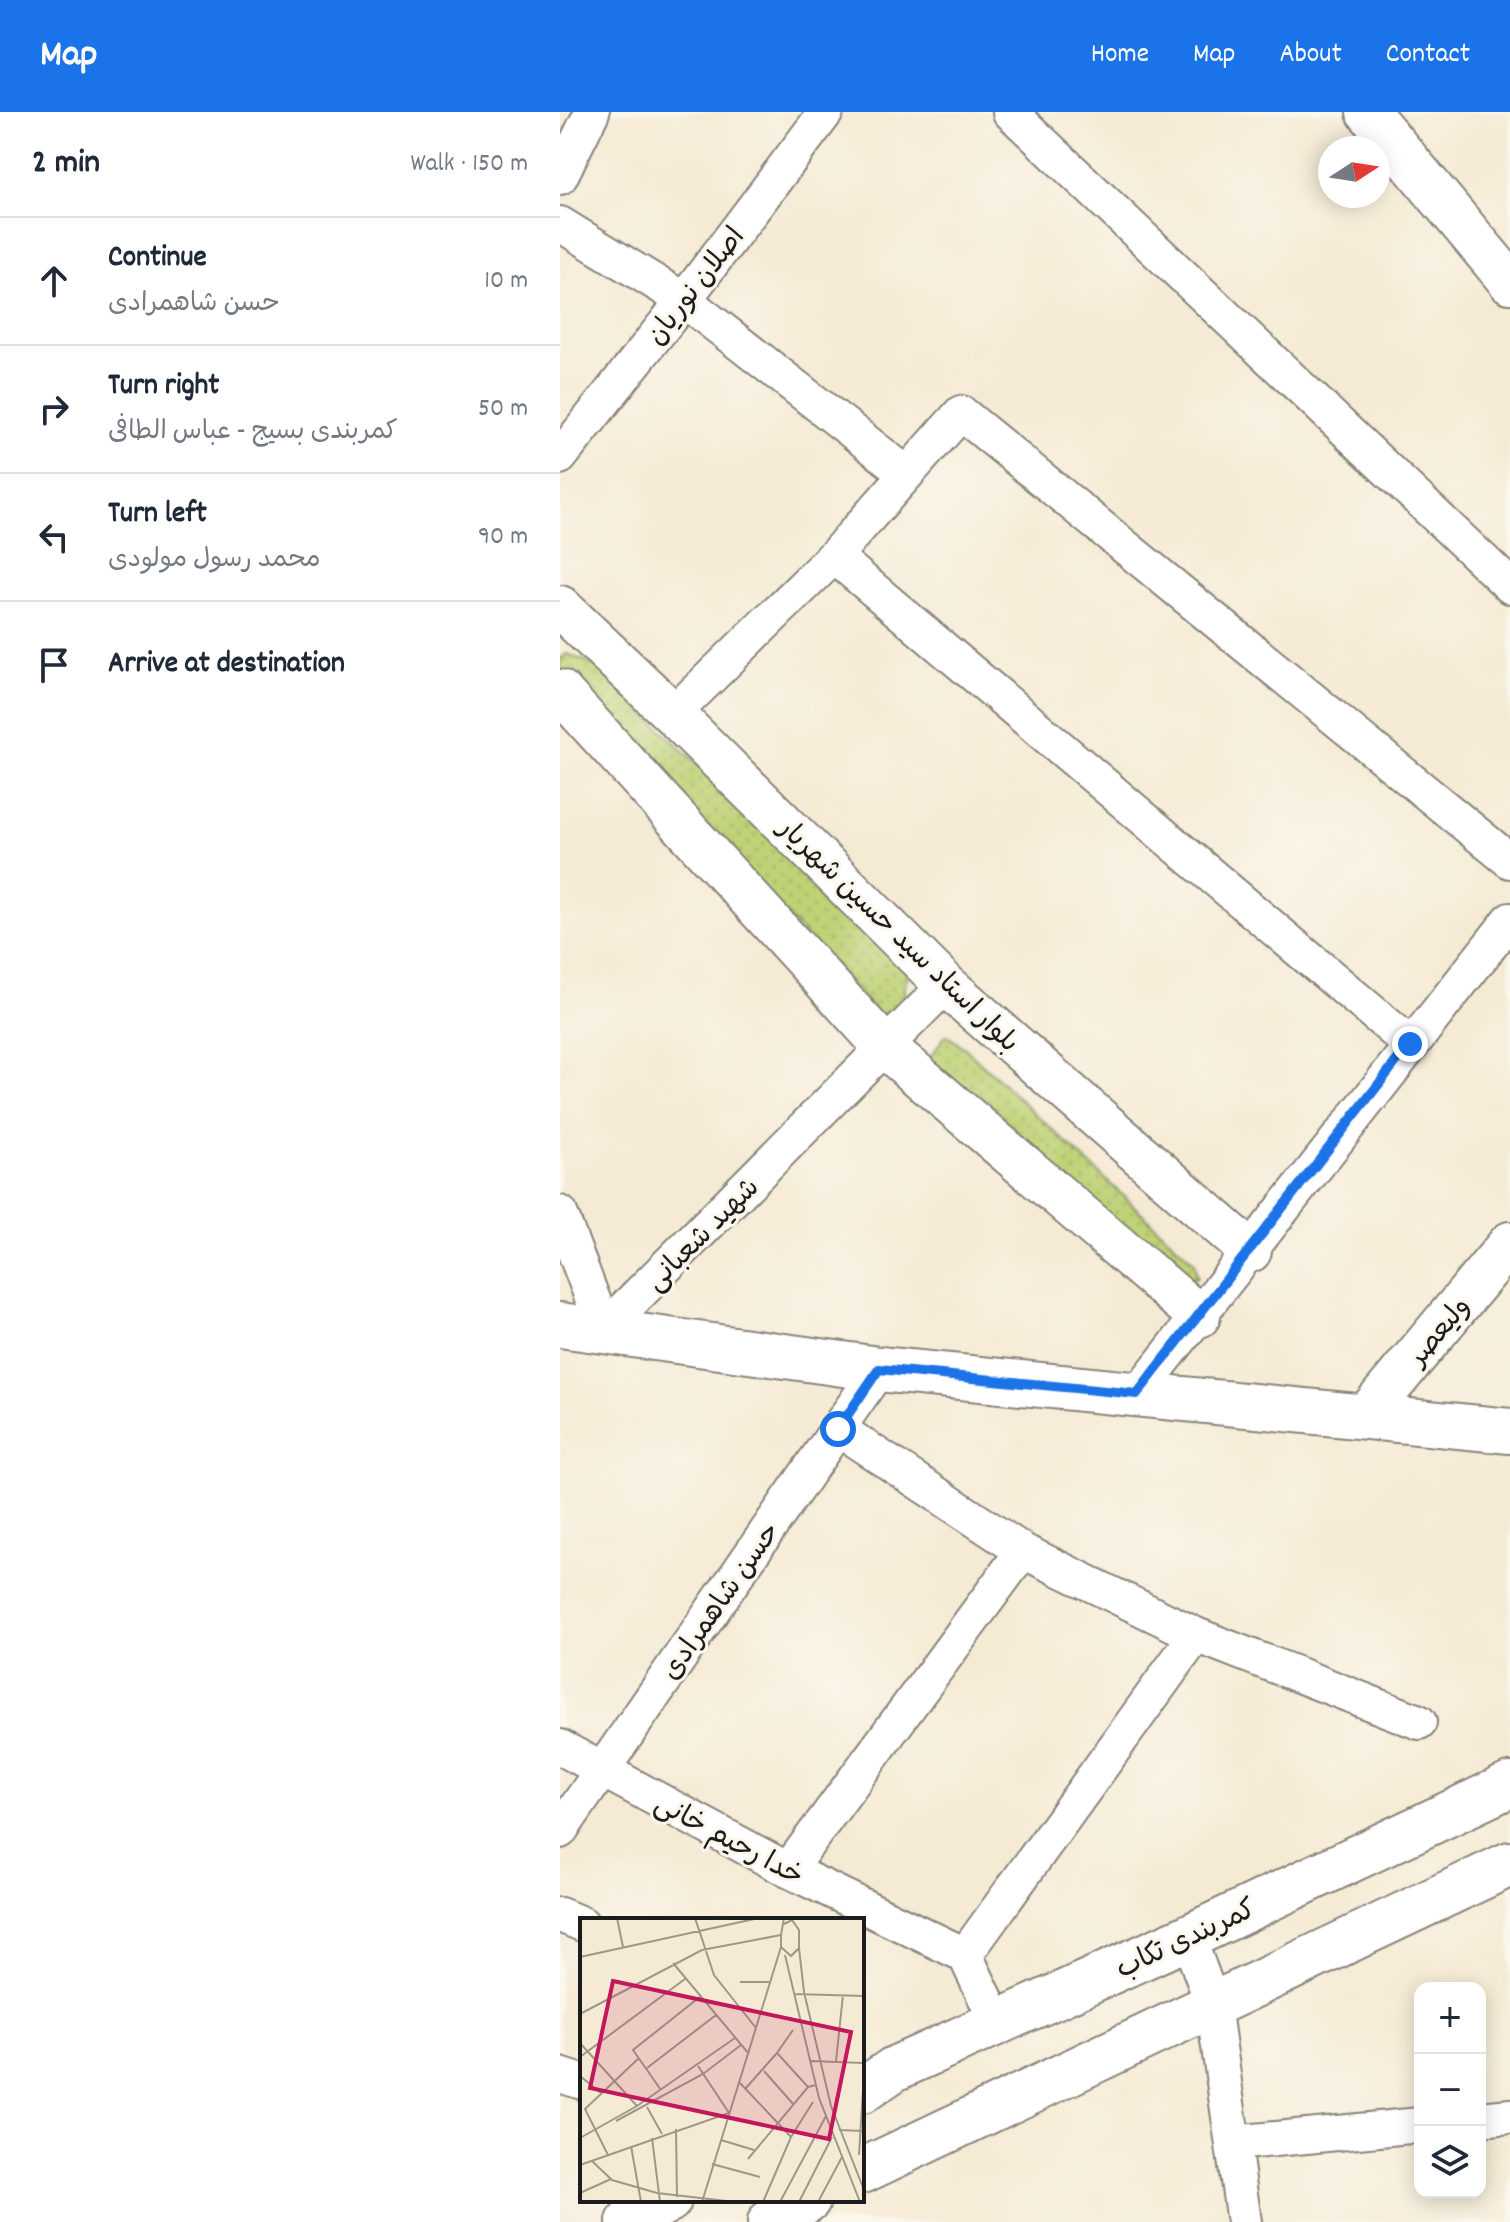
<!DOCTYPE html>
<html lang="en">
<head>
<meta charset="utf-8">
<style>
  :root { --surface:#fff; --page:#f2f2f3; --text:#1f2937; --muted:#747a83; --line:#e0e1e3; --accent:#1a73e8 }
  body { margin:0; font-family:Dekko,"Playpen Sans Arabic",sans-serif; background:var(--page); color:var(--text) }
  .controls { position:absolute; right:24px; bottom:24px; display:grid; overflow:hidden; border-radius:16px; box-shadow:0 4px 20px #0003 }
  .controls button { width:72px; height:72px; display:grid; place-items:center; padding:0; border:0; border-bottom:2px solid var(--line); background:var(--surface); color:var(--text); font:40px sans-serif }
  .compass { position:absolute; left:758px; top:24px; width:72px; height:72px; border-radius:50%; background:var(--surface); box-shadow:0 4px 20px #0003; rotate:78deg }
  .stop { position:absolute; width:24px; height:24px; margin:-18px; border:6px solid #1a73e8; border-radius:50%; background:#fff }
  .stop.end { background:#1a73e8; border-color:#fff; box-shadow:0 2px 8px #0008 }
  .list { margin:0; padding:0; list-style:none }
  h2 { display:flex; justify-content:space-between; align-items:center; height:104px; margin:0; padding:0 32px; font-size:34px }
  h2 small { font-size:26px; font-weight:400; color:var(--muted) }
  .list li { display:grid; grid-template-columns:52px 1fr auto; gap:24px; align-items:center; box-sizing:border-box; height:128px; padding:0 32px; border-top:2px solid var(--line) }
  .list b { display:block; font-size:30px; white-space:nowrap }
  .list p { margin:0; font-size:26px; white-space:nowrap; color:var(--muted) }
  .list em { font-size:26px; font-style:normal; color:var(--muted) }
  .icon { flex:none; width:44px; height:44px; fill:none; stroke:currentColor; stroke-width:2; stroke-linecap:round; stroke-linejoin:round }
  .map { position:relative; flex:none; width:950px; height:2110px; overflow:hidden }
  header { display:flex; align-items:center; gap:48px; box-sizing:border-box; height:112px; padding:0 40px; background:var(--accent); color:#fff }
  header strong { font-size:38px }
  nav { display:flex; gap:44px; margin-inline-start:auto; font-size:28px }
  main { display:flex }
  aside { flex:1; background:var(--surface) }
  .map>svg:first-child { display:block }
</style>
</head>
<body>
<header>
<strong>Map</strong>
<nav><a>Home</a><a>Map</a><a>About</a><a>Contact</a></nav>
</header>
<main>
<aside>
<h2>2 min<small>Walk · 150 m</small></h2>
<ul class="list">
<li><svg class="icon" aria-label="ahead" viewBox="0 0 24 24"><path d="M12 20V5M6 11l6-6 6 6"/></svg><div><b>Continue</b><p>حسن شاهمرادی</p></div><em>10 m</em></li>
<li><svg class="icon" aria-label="right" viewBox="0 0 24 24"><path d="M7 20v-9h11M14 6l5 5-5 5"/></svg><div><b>Turn right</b><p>کمربندی بسیج - عباس الطافی</p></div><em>50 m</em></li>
<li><svg class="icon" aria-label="left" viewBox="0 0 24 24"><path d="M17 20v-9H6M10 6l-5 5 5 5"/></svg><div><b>Turn left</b><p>محمد رسول مولودی</p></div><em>90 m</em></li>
<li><svg class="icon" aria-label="arrive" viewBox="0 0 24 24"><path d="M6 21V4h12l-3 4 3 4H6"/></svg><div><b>Arrive at destination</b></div></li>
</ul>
</aside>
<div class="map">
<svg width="950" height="2110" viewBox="0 0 950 2110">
  <defs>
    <pattern id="grass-dots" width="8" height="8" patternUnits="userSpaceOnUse" patternTransform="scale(2)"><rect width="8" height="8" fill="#bed276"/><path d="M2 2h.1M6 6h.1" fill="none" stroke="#a3b466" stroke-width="1.8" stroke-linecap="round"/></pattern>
  </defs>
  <rect width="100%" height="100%" fill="#fbf7ec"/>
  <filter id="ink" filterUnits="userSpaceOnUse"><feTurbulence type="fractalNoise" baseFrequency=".0125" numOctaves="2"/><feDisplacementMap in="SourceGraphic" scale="16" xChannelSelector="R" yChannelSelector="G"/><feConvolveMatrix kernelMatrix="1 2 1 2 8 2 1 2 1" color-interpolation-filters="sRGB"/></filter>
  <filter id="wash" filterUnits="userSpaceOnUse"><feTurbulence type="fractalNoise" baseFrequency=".006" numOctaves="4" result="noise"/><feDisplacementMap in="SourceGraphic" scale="32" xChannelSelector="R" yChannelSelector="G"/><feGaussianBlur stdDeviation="1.8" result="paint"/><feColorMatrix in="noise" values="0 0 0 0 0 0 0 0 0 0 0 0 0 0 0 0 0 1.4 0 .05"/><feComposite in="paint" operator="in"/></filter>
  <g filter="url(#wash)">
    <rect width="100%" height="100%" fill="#f5ead4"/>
    <!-- grass -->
    <path fill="url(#grass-dots)" stroke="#6d7749" stroke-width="2" d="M7,542L35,553L349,857L344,877L348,899L332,917L0,562V547Z
      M386,923L405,936L634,1150L637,1166L621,1167L359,961Z"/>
  </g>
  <g filter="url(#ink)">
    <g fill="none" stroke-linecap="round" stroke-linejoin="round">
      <!-- minor casing -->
      <g stroke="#888378" stroke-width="38">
        <path id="minor" d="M450,0L950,474
          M0,65L32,0
          M0,112L124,188L347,362
          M0,345L124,188L266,0
          M274,444L850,932
          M113,602L274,444L401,301L950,749
          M0,1101L44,1217L386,873
          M577,1282L950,808
          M278,1317L463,1439L636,1523
          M0,1635L228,1758L405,1843L437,1910
          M0,1719L319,1257
          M228,1758L463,1439
          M0,1803L22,1812
          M628,1825L653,1893L684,2110
          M405,1843L636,1523L859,1610
          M0,1963L22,1970
          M920,2007L950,2004
          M673,2031L860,2013"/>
      </g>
      <!-- tertiary casing -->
      <g stroke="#888378" stroke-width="46">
        <path id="tertiary" d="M808,0L950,170
          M0,495L113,602L386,873L690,1139
          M0,579L325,935L639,1204
          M805,1305L950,1131"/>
      </g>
      <!-- secondary casing -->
      <g stroke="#888378" stroke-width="48">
        <path id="secondary" d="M0,1213L319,1257L950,1319"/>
      </g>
      <!-- primary casing -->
      <g stroke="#888378" stroke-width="48">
        <path id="primary" d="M302,1979L334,1957L628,1825L950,1673
          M302,2059L950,1752
          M69,2110L109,2088
          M210,2110L248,2088"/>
      </g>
      <!-- minor -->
      <use href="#minor" stroke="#fff" stroke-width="34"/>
      <!-- tertiary -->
      <use href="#tertiary" stroke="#fff" stroke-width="42"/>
      <!-- secondary -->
      <use href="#secondary" stroke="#fff" stroke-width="44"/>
      <!-- primary -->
      <use href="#primary" stroke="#fff" stroke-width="44"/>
    </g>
  </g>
  <g fill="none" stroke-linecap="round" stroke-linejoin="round" filter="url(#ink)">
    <!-- route -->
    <path stroke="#1a73e8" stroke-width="10" d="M278,1317L319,1257L577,1282L850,932"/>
  </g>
  <g text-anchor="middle" stroke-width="6" stroke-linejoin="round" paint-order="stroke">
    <!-- street labels -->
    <g font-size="28" fill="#1c1c1c" stroke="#fbf7ec">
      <text transform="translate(134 173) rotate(-52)" y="10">اصلان نوریان</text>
      <text transform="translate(340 822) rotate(44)" y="10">بلوار استاد سید حسین شهریار</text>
      <text transform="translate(141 1121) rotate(-45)" y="10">شهید شعبانی</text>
      <text transform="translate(878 1218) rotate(-50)" y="10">ولیعصر</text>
      <text transform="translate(159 1488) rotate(-55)" y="10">حسن شاهمرادی</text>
      <text transform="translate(170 1726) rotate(28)" y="10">خدا رحیم خانی</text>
      <text transform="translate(625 1825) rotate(-25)" y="10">کمربندی تکاب</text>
    </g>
  </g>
  <!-- overview -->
  <g transform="translate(20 1806)">
    <rect width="284" height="284" fill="#f5ead4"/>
    <path fill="none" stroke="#9e988a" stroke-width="2" d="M37,0L43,29M115,0L134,57L176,110M204,6L212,2L219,12V30L211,38L201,29V17L204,0M219,30L224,74L251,188L284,272M205,37L239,180L280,284M0,39L179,0M93,45L169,136M160,64H191M215,76L284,78M0,96L122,32L201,17M213,112L197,135L228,169M0,125L57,188M0,139L105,61M231,143L284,145M256,143L263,77M67,150L136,97M184,153L214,187M0,158L21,175M160,165L211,219M165,171L197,135M81,172L53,132L121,78M67,189L82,216M36,203L123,156L161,127M96,211L97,279M259,212L284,213M0,220L57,188L155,120M72,220L80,284M141,222L174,232M51,228L61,284M28,237L5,191L59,140M279,237L284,155M168,241L228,169L236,167M12,243L32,262L77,275L155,284M132,246L180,259M0,247L149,195L118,148M0,275L31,261M122,284L201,29M183,284L211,219L233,184M200,284L246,198M219,284L252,219M238,284L262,239"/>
    <path fill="#c2185b" fill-opacity="0.15" stroke="#c2185b" stroke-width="4" d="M33,63L271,114L249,221L10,170Z"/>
    <rect width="284" height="284" fill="none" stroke="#1c1c1c" stroke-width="4"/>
  </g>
</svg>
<div class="controls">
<button>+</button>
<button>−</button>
<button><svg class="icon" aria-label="layers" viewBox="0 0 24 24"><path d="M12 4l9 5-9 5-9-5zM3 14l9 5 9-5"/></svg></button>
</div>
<svg class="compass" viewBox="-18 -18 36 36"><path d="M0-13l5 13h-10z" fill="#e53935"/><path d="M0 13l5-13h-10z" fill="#747a83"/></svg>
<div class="stop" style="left:278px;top:1317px"></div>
<div class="stop end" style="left:850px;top:932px"></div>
</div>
</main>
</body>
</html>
